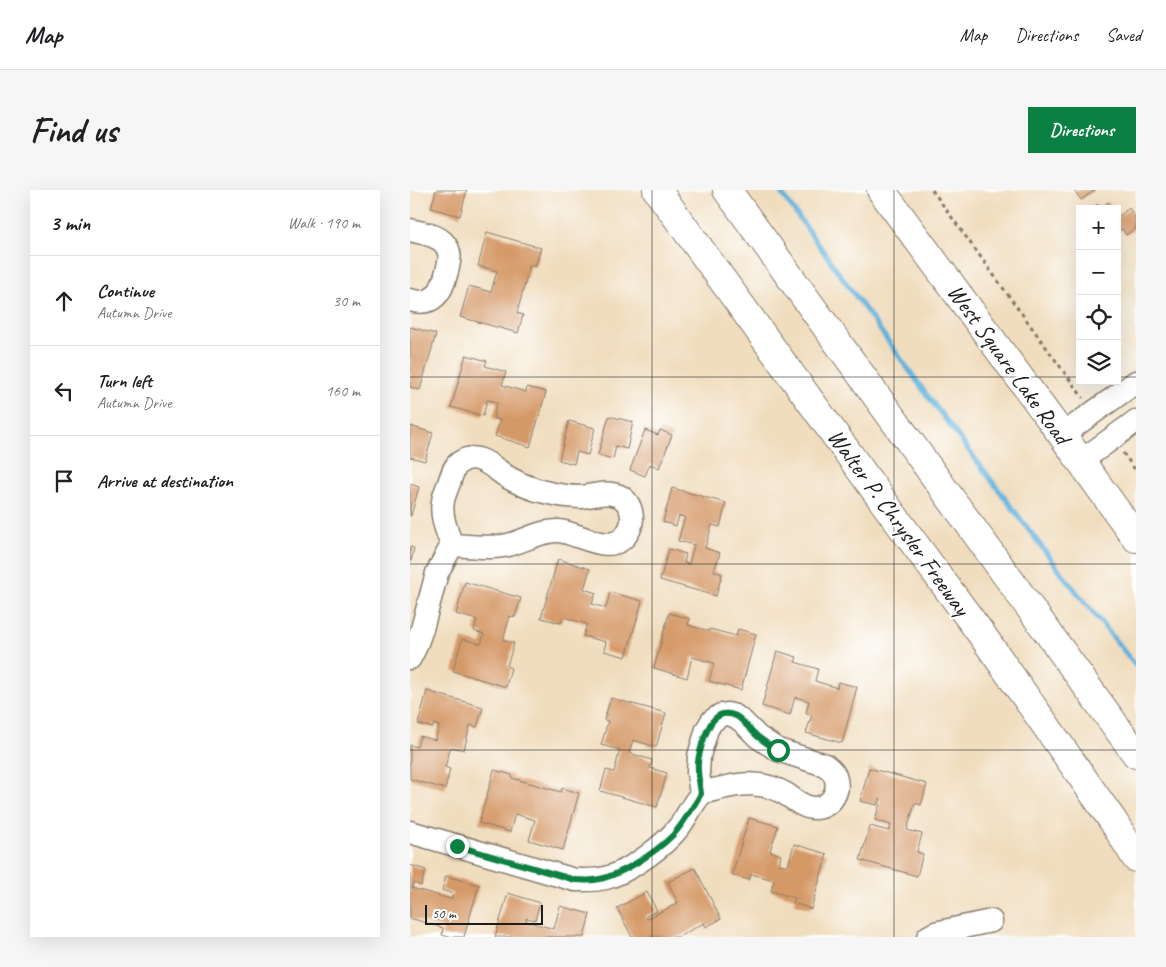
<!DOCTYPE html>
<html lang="en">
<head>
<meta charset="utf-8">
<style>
  :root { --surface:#fff; --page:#f6f6f6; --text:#202124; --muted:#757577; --line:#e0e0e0; --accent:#0b8043 }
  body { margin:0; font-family:Caveat,sans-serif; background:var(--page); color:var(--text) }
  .controls { position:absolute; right:15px; top:15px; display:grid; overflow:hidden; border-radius:0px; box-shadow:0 5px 20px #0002 }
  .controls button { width:45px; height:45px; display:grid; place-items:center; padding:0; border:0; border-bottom:1px solid var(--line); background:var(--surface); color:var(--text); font:25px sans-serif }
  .scale { position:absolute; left:15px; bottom:12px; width:118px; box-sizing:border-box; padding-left:5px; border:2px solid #1c1c1c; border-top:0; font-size:14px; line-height:18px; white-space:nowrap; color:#1c1c1c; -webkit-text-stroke:4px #fff; paint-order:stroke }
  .stop { position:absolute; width:15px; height:15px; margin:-11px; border:4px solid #0b8043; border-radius:50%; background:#fff }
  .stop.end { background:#0b8043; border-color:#fff; box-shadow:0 1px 5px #0008 }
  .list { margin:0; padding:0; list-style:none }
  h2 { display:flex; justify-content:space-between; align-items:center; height:65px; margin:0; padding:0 20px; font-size:21px }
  h2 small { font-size:16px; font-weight:400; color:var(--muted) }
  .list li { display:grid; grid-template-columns:32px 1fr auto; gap:15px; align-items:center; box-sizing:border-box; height:90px; padding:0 20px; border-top:1px solid var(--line) }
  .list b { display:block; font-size:19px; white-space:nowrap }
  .list p { margin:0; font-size:16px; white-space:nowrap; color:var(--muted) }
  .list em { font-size:16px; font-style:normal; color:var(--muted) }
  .icon { flex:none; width:28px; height:28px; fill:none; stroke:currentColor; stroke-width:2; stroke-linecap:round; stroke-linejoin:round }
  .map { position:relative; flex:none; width:726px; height:747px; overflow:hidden; border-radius:0px }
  header { display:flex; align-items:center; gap:30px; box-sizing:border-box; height:70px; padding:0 25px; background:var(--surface); border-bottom:1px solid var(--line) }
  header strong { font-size:24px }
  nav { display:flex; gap:28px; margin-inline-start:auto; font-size:18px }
  .intro { display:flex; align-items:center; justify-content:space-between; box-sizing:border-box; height:120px; padding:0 30px }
  h1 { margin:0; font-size:35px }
  .button { padding:12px 22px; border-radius:0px; background:var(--accent); color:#fff; font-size:18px; font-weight:700 }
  main { display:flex; gap:30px; padding:0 30px }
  aside { flex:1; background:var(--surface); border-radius:0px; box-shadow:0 5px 20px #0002 }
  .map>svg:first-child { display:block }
</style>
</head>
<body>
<header>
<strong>Map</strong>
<nav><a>Map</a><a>Directions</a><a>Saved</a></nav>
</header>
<div class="intro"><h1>Find us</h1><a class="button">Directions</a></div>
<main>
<aside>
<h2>3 min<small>Walk · 190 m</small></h2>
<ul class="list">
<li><svg class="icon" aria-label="ahead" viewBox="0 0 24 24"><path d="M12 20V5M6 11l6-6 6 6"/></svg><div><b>Continue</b><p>Autumn Drive</p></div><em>30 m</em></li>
<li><svg class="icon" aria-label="left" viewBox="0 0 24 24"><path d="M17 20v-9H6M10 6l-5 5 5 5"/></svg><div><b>Turn left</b><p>Autumn Drive</p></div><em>160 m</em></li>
<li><svg class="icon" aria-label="arrive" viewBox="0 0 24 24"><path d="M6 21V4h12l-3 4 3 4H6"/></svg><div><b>Arrive at destination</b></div></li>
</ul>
</aside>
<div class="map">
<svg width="726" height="747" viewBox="0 0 726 747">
  <rect width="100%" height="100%" fill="#fff"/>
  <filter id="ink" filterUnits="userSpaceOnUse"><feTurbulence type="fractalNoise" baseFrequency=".02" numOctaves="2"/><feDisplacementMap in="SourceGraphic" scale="10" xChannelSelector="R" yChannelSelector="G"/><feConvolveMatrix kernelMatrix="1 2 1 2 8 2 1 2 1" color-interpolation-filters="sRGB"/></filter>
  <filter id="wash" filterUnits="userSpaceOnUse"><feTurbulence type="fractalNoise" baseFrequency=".0096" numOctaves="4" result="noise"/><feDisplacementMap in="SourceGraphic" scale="20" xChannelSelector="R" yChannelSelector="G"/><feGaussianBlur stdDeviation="1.12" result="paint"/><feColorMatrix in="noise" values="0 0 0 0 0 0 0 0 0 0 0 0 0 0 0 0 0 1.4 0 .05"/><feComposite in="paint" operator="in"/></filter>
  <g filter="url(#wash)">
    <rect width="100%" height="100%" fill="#f0ddbe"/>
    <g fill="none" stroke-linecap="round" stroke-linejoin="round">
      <!-- stream -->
      <path stroke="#62b2dd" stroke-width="5" d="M369,0L517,205L653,385L726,476"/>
    </g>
    <g id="blocks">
      <!-- building -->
      <path fill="#d59967" d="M26,0H57L50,26L21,18Z
        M664,0H685L671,10Z
        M698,12L703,19H682L687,14L690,18Z
        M719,18L726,28V38L716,45L712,39L707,42V24L709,26Z
        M77,42L131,58L125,77L120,75L107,123L113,125L108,143L50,127L59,96L81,102L87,81L68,76Z
        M0,137L26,144L10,200L0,197Z
        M56,165L77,171L75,176L96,182L92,195L116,202L117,197L136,202L120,257L85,246L90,230L83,228L87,212L77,210L73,226L41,217Z
        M199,226L223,232L217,259L206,256L203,269L188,265Z
        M159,231L185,238L178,265L167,262L164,274L149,270Z
        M0,236L23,243L15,271L0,267Z
        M235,240L248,245L250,240L262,245L249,278L240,274L235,286L220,280Z
        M0,294L9,297L1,326H0Z
        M262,298L316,313L310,337L302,335L295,358L310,363L304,381L312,384L306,406L250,390L259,359L276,364L274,373L279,374L284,355L268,351L275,327L269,326L266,336L253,332Z
        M0,357L4,358L1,371H0Z
        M148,369L180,379L174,399L186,403L182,414L196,418L200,402L232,411L216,467L194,461L196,452L173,446L177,434L153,427L151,433L131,428Z
        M55,392L111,408L105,427L100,426L93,450L104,453L97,476L101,478L96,497L43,481L52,449L71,454L74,444L64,441L67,430L46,424Z
        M259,423L280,429L278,435L299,441L300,439L326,446L328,439L346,444L331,500L299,491L304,473L282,467L277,488L244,478Z
        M367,461L387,467L385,472L408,479L405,491L427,498L428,492L447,497L432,553L396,543L402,525L396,523L399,511L385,507L380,525L352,516Z
        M17,501L73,517L67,537L60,535L54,560L41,557L35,577L40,579L35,599L0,589V555L7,557L10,546L25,550L29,536L24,534L23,538L8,534Z
        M201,508L256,523L246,557L223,550L219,563L242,570L240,578L257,583L247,617L190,601L196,580L204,582L210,560L191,555L198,531L194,530Z
        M459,578L517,594L511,615L505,613L497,640L512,644L507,662L513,664L507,686L450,670L460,636L479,641L481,635L465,630L471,609L469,608L467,615L450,611Z
        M84,580L102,585V588L151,602L152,598L169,603L153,660L119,650L125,630L105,624L100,642L69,633Z
        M339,628L368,636L360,661L371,665L369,674L378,676L384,654L417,664L401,719L383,713L385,708L361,701L364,690L341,684L339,690L322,685Z
        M0,675L16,680L11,696L4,693L2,698L41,709L43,704L32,700L36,686L69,695L54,747H39L32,745L33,738L0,728Z
        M285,678L311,729L296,737L294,733L268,747H222L207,718L237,702L247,721L236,726L237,729L268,713L258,692Z
        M98,703L130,713L125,730L116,728V731L144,739L150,716L180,724L174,747H85Z"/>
    </g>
  </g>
  <g filter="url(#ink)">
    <use href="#blocks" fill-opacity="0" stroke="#867c6d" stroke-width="1"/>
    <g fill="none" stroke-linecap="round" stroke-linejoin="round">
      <!-- minor casing -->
      <g stroke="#867c6d" stroke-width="25">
        <path id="minor" d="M0,40C11,43 25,44 33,52C42,61 40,70 37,81C32,102 24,117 0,110
          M652,245L726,192
          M671,271L726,231
          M0,468L5,458L12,439L27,383L42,355C37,342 30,325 33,311C34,304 38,297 40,290C42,284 44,277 49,273C67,259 84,279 99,288C108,293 117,297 127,300C141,304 157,307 172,307C182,306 191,302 202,304C221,306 228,330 216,345C200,366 169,343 149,341C131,340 115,351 98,355C80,359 60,356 42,355
          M0,642L165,690C177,690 190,691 202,686C224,678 255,655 269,637C275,630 286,607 293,603C297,601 303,600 308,599C331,593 352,591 374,603C383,608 393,618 404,618C420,618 431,602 425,586C423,581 419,578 415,575L368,560L348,547L333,532L325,526L317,524L311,525L302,531L297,539L289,566L288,582L291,604
          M518,747L525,743L581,731"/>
      </g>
      <!-- major casing -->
      <g stroke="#867c6d" stroke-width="30">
        <path id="major" d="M471,0L652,245L726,348"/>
      </g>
      <!-- highway casing -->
      <g stroke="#867c6d" stroke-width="30">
        <path id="highway" d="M247,0L481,322L572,445L703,631L726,668
          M317,0L726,564"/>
      </g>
      <!-- path -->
      <path stroke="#867c6d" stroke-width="3" stroke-dasharray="4 4" stroke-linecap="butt" d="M522,0L673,208
        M713,263L726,281"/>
      <!-- minor -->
      <use href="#minor" stroke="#fff" stroke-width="22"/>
      <!-- major -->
      <use href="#major" stroke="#fff" stroke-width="28"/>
      <!-- highway -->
      <use href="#highway" stroke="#fff" stroke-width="28"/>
    </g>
  </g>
  <g fill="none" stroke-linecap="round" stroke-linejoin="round" filter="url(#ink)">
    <!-- route -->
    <path stroke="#0b8043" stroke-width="6" d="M47,656L165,690C171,690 178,691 184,690C209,687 245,663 263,645C274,633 282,618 291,604C290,594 287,583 288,573C288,566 291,560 292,554C297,539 305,516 326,526C333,530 337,537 343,542C350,550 359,555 368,560"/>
  </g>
  <!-- grid -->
  <path fill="none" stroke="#1c1c1c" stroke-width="1" stroke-opacity="0.55" d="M242,0V747M484,0V747M0,187H670M707,187H726M0,374H726M0,560H726"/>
  <g text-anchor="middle" stroke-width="4.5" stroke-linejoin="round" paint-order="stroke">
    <!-- street labels -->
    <g font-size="24" fill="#1c1c1c" stroke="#fff">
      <text transform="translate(599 174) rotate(54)" y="8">West Square Lake Road</text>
      <text transform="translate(489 332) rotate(54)" y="8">Walter P. Chrysler Freeway</text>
    </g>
  </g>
</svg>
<div class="controls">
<button>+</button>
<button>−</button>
<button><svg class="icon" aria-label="locate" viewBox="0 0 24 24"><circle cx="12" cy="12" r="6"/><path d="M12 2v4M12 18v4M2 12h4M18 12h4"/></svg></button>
<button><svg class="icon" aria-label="layers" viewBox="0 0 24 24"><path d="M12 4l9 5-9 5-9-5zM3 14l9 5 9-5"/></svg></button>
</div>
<div class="scale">50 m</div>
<div class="stop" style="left:368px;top:560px"></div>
<div class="stop end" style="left:47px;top:656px"></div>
</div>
</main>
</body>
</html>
